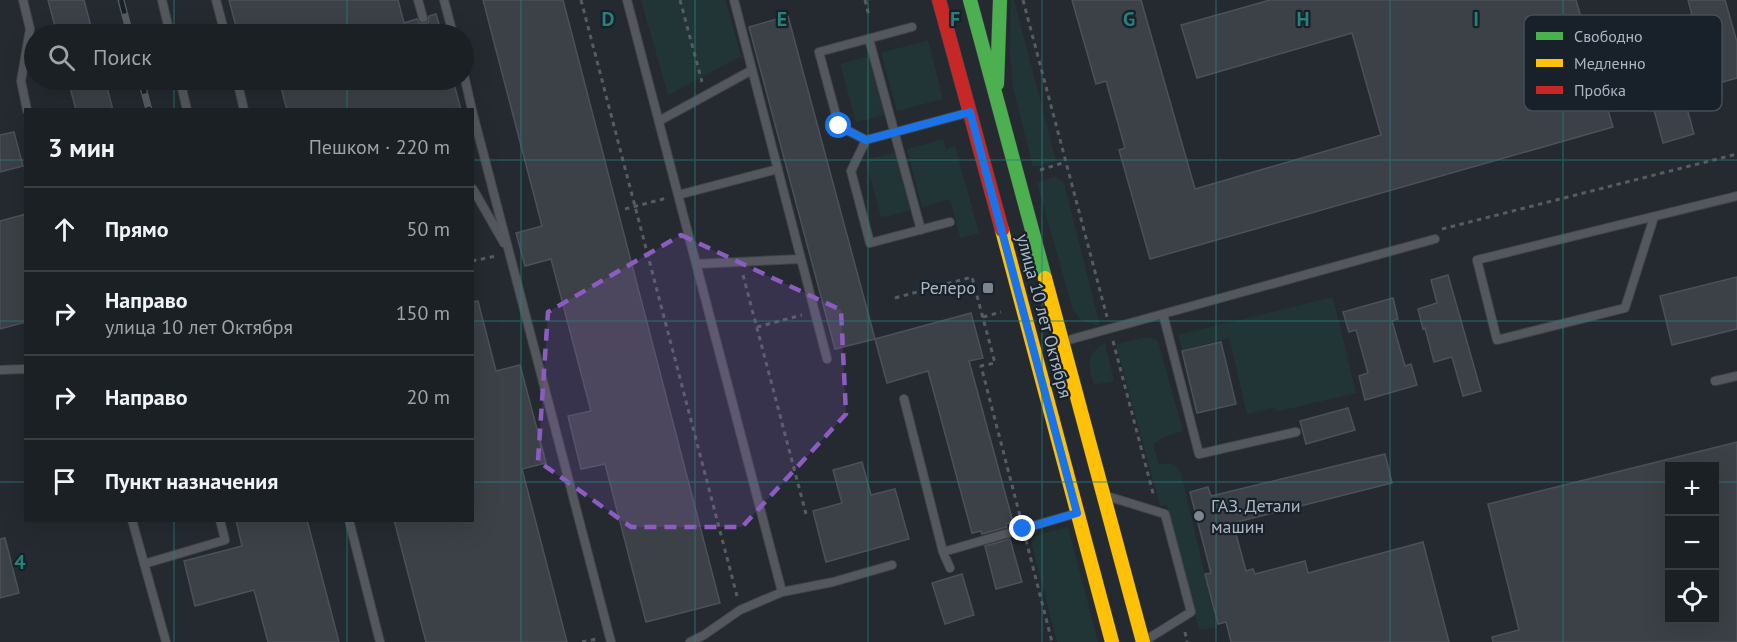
<!DOCTYPE html>
<html lang="ru">
<head>
<meta charset="utf-8">
<style>
  :root { --surface:#1b2024; --page:#282d31; --text:#f1f3f6; --muted:#a0a3a6; --line:#393e41 }
  body { margin:0; font-family:"PT Sans",sans-serif; background:var(--page); color:var(--text) }
  .controls { position:absolute; right:18px; bottom:18px; display:grid; overflow:hidden; border-radius:0px; box-shadow:0 6px 24px #0002 }
  .controls button { width:54px; height:54px; display:grid; place-items:center; padding:0; border:0; border-bottom:2px solid var(--line); background:var(--surface); color:var(--text); font:30px sans-serif }
  .stop { position:absolute; width:18px; height:18px; margin:-14px; border:4px solid #1a73e8; border-radius:50%; background:#fff }
  .stop.end { background:#1a73e8; border-color:#fff; box-shadow:0 2px 6px #0008 }
  .list { margin:0; padding:0; list-style:none }
  h2 { display:flex; justify-content:space-between; align-items:center; height:78px; margin:0; padding:0 24px; font-size:26px }
  h2 small { font-size:20px; font-weight:400; color:var(--muted) }
  .list li { display:grid; grid-template-columns:39px 1fr auto; gap:18px; align-items:center; box-sizing:border-box; height:84px; padding:0 24px; border-top:2px solid var(--line) }
  .list b { display:block; font-size:22px; white-space:nowrap }
  .list p { margin:0; font-size:20px; white-space:nowrap; color:var(--muted) }
  .list em { font-size:20px; font-style:normal; color:var(--muted) }
  .icon { flex:none; width:33px; height:33px; fill:none; stroke:currentColor; stroke-width:2; stroke-linecap:round; stroke-linejoin:round }
  .map { position:relative; flex:none; width:1737px; height:642px; overflow:hidden }
  .search { position:absolute; background:var(--surface); box-shadow:0 6px 24px #0002; left:24px; top:24px; width:450px; height:66px; display:flex; align-items:center; gap:15px; box-sizing:border-box; padding:0 21px; border-radius:33px; color:var(--muted); font-size:22px }
  .panel { position:absolute; background:var(--surface); box-shadow:0 6px 24px #0002; left:24px; top:108px; width:450px; height:414px; border-radius:0px }
  .map>svg:first-child { display:block }
</style>
</head>
<body>
<div class="map">
<svg width="1737" height="642" viewBox="0 0 1737 642">
  <rect width="100%" height="100%" fill="#242a30"/>
  <!-- green -->
  <path fill="#223536" d="M641,0H725L741,56L668,95Z
    M1011,0H1014L1056,161L1033,167L1013,87L1010,53Z
    M928,40L943,99L897,111L881,53Z
    M869,56L884,115L856,122L840,64Z
    M943,139L946,149L955,146L979,233L960,238L950,199L922,207L907,149Z
    M895,152L910,210L881,218L866,160Z
    M1054,177L1058,178L1064,183L1100,326L1081,320L1073,310L1037,183Z
    M1333,297L1356,393L1279,411L1273,408L1247,414L1229,338L1182,350L1178,335Z
    M1142,338H1152L1158,341L1183,431L1163,437L1153,445L1159,465C1170,462 1175,464 1181,473L1217,627L1199,630L1167,505L1160,506L1116,344Z
    M1105,343L1114,381L1094,385C1088,366 1085,354 1105,343Z
    M1068,527L1098,642H1057L1030,537Z"/>
  <!-- building -->
  <path fill="#3c4147" stroke="#4b5158" stroke-width="1.5" fill-rule="evenodd" d="M48,0H84L93,34H57Z
    M229,0H398L404,23L417,19L419,23L424,24L428,22L429,16L436,14L442,34H238Z
    M483,0H563L720,603L646,622L605,464L581,469L568,416L591,411L551,259L525,266L516,233L542,226Z
    M1072,0H1141L1195,189L1381,135L1352,33L1197,78L1181,25L1270,0H1576L1613,127L1150,259L1119,150L1125,148L1106,81L1096,84Z
    M1688,0H1725L1737,42V78L1719,83L1716,73L1708,75Z
    M788,16L875,339L971,313L983,358L969,361L1013,522L1006,524L1007,527L982,534L981,531L972,533L928,371L887,383L875,339L835,349L749,27Z
    M68,80H105L113,110H76Z
    M279,80H453L461,110H287Z
    M1685,101L1694,134L1663,143L1654,110Z
    M14,132L23,166L0,172V135Z
    M26,214V322L0,329V221Z
    M1448,275L1481,391L1463,396L1452,357L1434,362L1425,328L1423,329L1418,309L1437,303L1431,280Z
    M1737,277V329L1672,345L1660,296Z
    M1393,298L1398,319L1392,321L1405,366L1411,364L1417,385L1365,400L1359,376L1368,373L1356,330L1349,332L1343,312Z
    M478,301L496,371L520,365L546,463L522,469L567,642H426L394,520H472V302Z
    M1221,342L1236,404L1197,413L1182,351Z
    M1348,408L1355,430L1306,444L1300,421Z
    M1737,442V642H1493L1492,637L1519,630L1488,504ZM1670,466H1714V620H1670Z
    M1385,454L1392,483L1233,523L1246,571L1253,569L1255,574L1305,561L1308,573L1423,542L1449,642H1231L1226,622L1218,624L1205,574L1211,573L1190,492L1208,487L1211,496Z
    M862,462L871,495L895,489L909,539L826,562L813,511L842,503L833,470Z
    M236,520H307L339,642H268L254,590L195,606L184,561L242,546Z
    M5,538L19,593L0,598V539Z
    M1010,539L1022,582L996,589L985,546Z
    M962,574L974,615L945,624L932,583Z"/>
  <g fill="none" stroke-linecap="round" stroke-linejoin="round">
    <!-- lane casing -->
    <g stroke="#404449" stroke-width="10">
      <path id="lane" d="M23,0L30,29L21,81L27,110
        M162,0L170,34
        M216,0L225,34
        M418,0L423,18
        M444,0L453,34
        M627,0L782,592
        M734,0L827,359
        M912,27L819,52L839,126L866,140L967,113
        M869,39L921,230
        M464,75L472,110
        M180,80L187,110
        M237,80L244,110
        M472,110L611,642
        M659,121L752,70
        M866,140L851,171L870,243L950,222
        M473,189L504,243
        M678,195L778,169
        M1654,217L1625,308L1497,340L1477,260L1737,196
        M696,264L801,259
        M1163,314L1199,454L1296,432
        M1065,341L1435,239
        M0,370L26,369
        M1715,381L1737,376
        M904,399L943,552L1074,514
        M1110,497L1165,514L1191,612L1146,640
        M132,520L166,642
        M349,520L380,642
        M943,552L950,568
        M144,564L225,540L220,520
        M690,642L704,635L740,610L782,592L833,582L892,565"/>
    </g>
    <!-- fast casing -->
    <g stroke="#404449" stroke-width="15">
      <path id="fast" d="M970,0L1045,278
        M997,84L1000,0"/>
    </g>
    <!-- slow casing -->
    <g stroke="#404449" stroke-width="15">
      <path id="slow" d="M1002,230L1112,642
        M1045,278L1143,642"/>
    </g>
    <!-- jam casing -->
    <g stroke="#404449" stroke-width="15">
      <path id="jam" d="M939,0L1002,230"/>
    </g>
    <!-- path -->
    <path stroke="#565d62" stroke-width="3" stroke-dasharray="4.5 4.5" stroke-linecap="butt" d="M581,0L737,596
      M680,0L702,82
      M865,0L869,16
      M1023,0L1107,317
      M1040,170L1066,162
      M625,209L667,198
      M1442,229L1737,154
      M472,261L496,256
      M743,275L806,514
      M895,298L972,277L995,363L981,366L1020,516
      M983,317L1001,312
      M757,327L802,315
      M1113,341L1154,497
      M1026,540L1052,642
      M1185,632L1187,642
      M582,642L596,639"/>
    <!-- lane -->
    <use href="#lane" stroke="#54585e" stroke-width="8"/>
    <!-- fast -->
    <use href="#fast" stroke="#4caf50" stroke-width="14"/>
    <!-- slow -->
    <use href="#slow" stroke="#ffc107" stroke-width="14"/>
    <!-- jam -->
    <use href="#jam" stroke="#c62828" stroke-width="14"/>
    <!-- rail casing -->
    <g stroke="#575c62" stroke-width="7">
      <path id="rail" d="M121,0L130,34
        M141,80L149,110"/>
    </g>
    <!-- rail -->
    <use href="#rail" stroke="#18212a" stroke-width="4.5" stroke-dasharray="14" stroke-linecap="butt"/>
  </g>
  <g fill="none" stroke-linecap="round" stroke-linejoin="round">
    <!-- route -->
    <path stroke="#1a73e8" stroke-width="8" d="M839,126L866,140L970,112L1077,513L1023,529"/>
  </g>
  <!-- marked area -->
  <path fill="#8c5cc0" fill-opacity="0.2" stroke="#8c5cc0" stroke-width="4.5" stroke-dasharray="12 8" stroke-linejoin="round" d="M681,235L841,310L846,414L742,527H631L538,461L548,312Z"/>
  <!-- grid -->
  <path fill="none" stroke="#27807b" stroke-width="1.5" stroke-opacity="0.55" d="M174,0V34M347,0V34M521,0V642M695,0V642M868,0V642M1042,0V642M1216,0V642M1390,0V642M1563,0V642M174,80V110M347,80V110M0,160H26M472,160H1737M0,321H26M472,321H1737M0,482H26M472,482H1670M1714,482H1737M174,520V642M347,520V642"/>
  <!-- markers -->
  <g fill="#7c8590" stroke="#18212a" stroke-width="2">
    <rect x="982" y="282" width="12" height="12" rx="3"/>
    <circle cx="1199" cy="516" r="6"/>
  </g>
  <g text-anchor="middle" stroke-width="4.5" stroke-linejoin="round" paint-order="stroke">
    <!-- poi labels -->
    <g font-size="18" fill="#acb6c3" stroke="#18212a" text-anchor="end">
      <text x="976" y="294">Релеро</text>
      <text x="1211" y="512" text-anchor="start">ГАЗ. Детали<tspan x="1211" dy="21">машин</tspan></text>
    </g>
    <!-- street labels -->
    <g font-size="18" fill="#acb6c3" stroke="#18212a">
      <text transform="translate(1044 316) rotate(75)" y="6">улица 10 лет Октября</text>
    </g>
  </g>
  <!-- legend -->
  <rect x="1524" y="15" width="198" height="96" rx="9" fill="#18212a" stroke="#444e58" stroke-width="1.5"/>
  <rect x="1536" y="32" width="27" height="8" fill="#4caf50"/>
  <rect x="1536" y="59" width="27" height="8" fill="#ffc107"/>
  <rect x="1536" y="86" width="27" height="8" fill="#c62828"/>
  <g font-size="16" fill="#acb6c3">
    <text x="1574" y="42">Свободно</text>
    <text x="1574" y="69">Медленно</text>
    <text x="1574" y="96">Пробка</text>
  </g>
  <g font-size="20" text-anchor="middle" font-weight="bold" fill="#27807b" stroke="#18212a" stroke-width="4.5" stroke-linejoin="round" paint-order="stroke">
    <text x="608" y="26">D</text>
    <text x="782" y="26">E</text>
    <text x="955" y="26">F</text>
    <text x="1129" y="26">G</text>
    <text x="1303" y="26">H</text>
    <text x="1476" y="26">I</text>
    <text x="20" y="569">4</text>
  </g>
</svg>
<div class="controls">
<button>+</button>
<button>−</button>
<button><svg class="icon" aria-label="locate" viewBox="0 0 24 24"><circle cx="12" cy="12" r="6"/><path d="M12 2v4M12 18v4M2 12h4M18 12h4"/></svg></button>
</div>
<div class="stop" style="left:839px;top:126px"></div>
<div class="stop end" style="left:1023px;top:529px"></div>
<div class="search"><svg class="icon" aria-label="search" viewBox="0 0 24 24"><circle cx="10" cy="10" r="6"/><path d="M15 15l6 6"/></svg>Поиск</div>
<section class="panel">
<h2>3 мин<small>Пешком · 220 m</small></h2>
<ul class="list">
<li><svg class="icon" aria-label="ahead" viewBox="0 0 24 24"><path d="M12 20V5M6 11l6-6 6 6"/></svg><div><b>Прямо</b></div><em>50 m</em></li>
<li><svg class="icon" aria-label="right" viewBox="0 0 24 24"><path d="M7 20v-9h11M14 6l5 5-5 5"/></svg><div><b>Направо</b><p>улица 10 лет Октября</p></div><em>150 m</em></li>
<li><svg class="icon" aria-label="right" viewBox="0 0 24 24"><path d="M7 20v-9h11M14 6l5 5-5 5"/></svg><div><b>Направо</b></div><em>20 m</em></li>
<li><svg class="icon" aria-label="arrive" viewBox="0 0 24 24"><path d="M6 21V4h12l-3 4 3 4H6"/></svg><div><b>Пункт назначения</b></div></li>
</ul>
</section>
</div>
</body>
</html>
